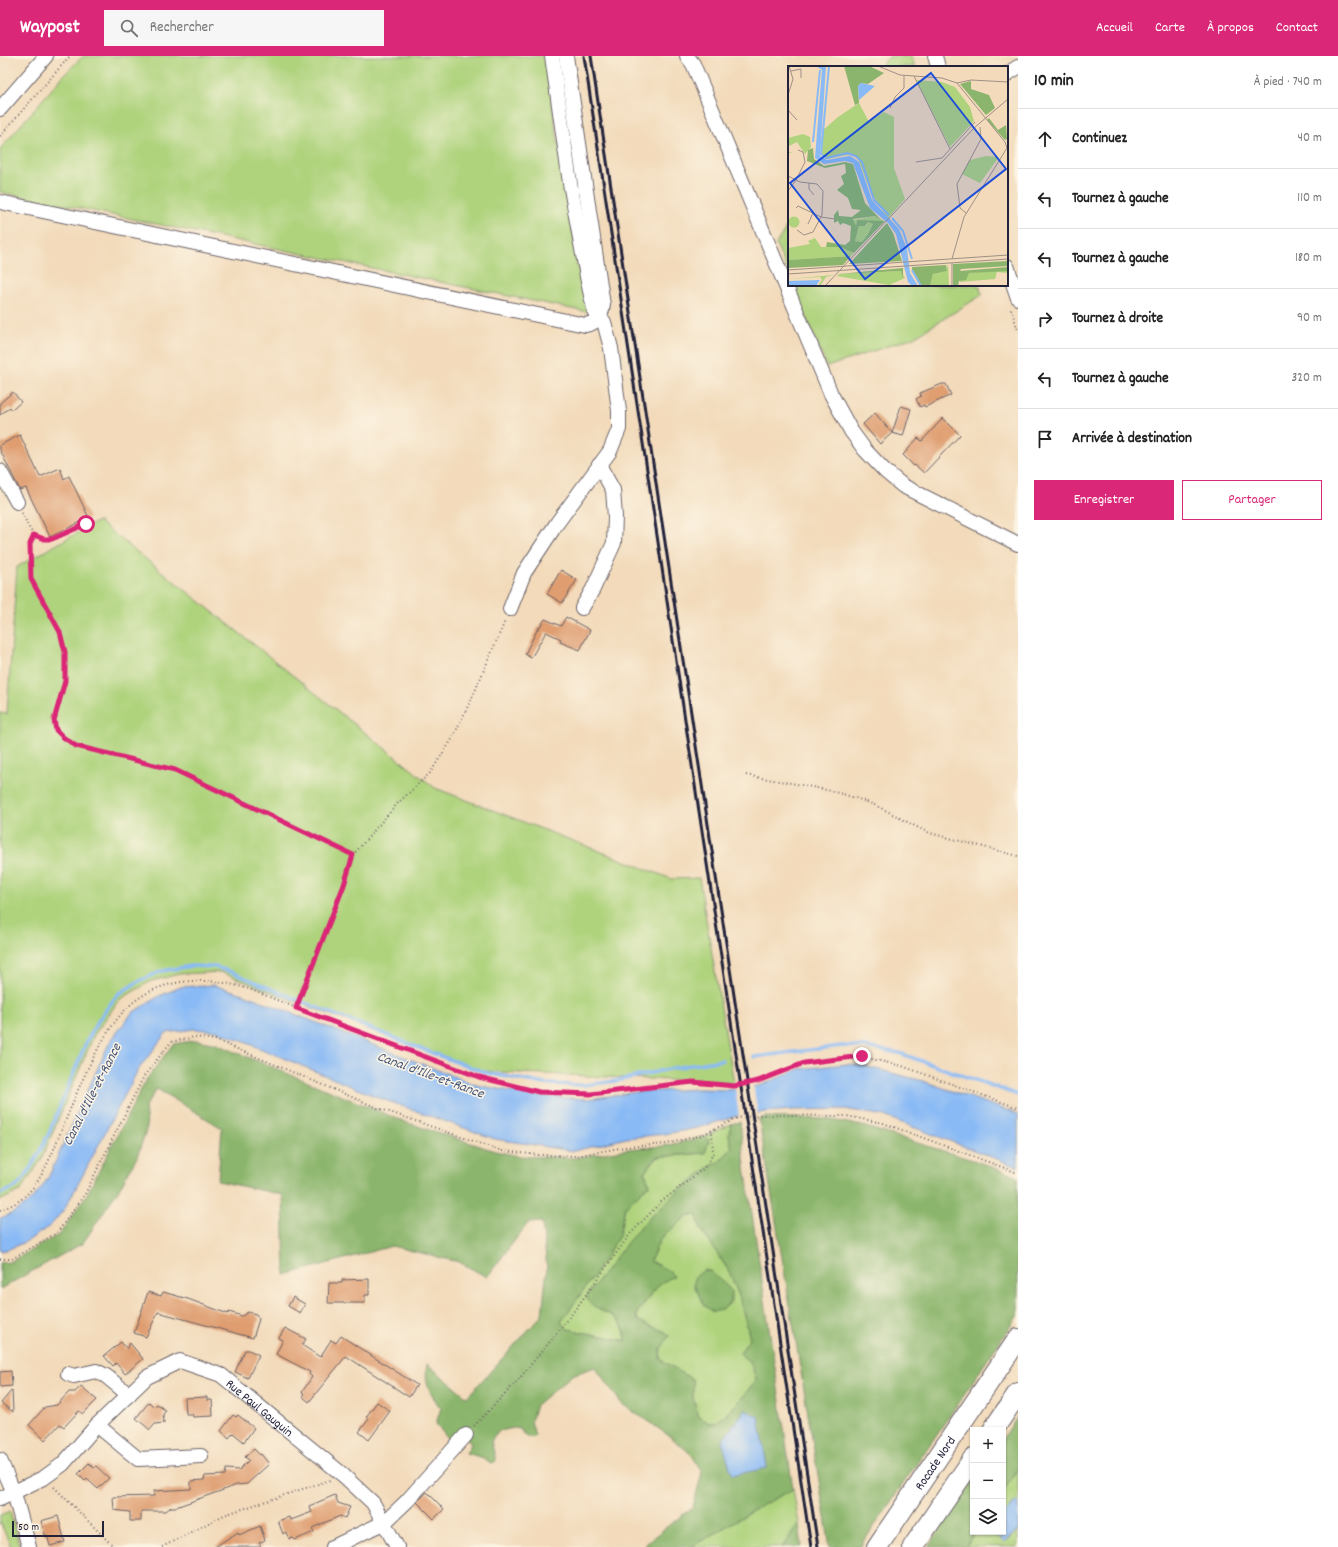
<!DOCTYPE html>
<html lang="fr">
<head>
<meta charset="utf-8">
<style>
  :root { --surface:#fff; --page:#f6f6f6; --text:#222; --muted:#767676; --line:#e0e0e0; --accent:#db2777 }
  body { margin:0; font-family:Dekko,sans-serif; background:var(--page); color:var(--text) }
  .controls { position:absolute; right:12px; bottom:12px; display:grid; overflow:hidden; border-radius:0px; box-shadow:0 1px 3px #0004 }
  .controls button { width:36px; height:36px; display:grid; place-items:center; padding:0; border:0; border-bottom:1px solid var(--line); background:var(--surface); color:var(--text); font:20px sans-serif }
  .scale { position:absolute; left:12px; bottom:10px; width:92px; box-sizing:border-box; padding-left:4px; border:2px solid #22223b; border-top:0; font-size:11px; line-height:14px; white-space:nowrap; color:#22223b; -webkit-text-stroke:3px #fcf5e5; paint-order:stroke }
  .stop { position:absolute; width:12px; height:12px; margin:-9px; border:3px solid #db2777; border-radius:50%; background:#fff }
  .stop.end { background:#db2777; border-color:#fff; box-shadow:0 1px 4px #0008 }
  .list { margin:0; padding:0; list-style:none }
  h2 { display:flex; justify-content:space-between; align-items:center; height:52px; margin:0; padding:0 16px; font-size:17px }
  h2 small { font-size:13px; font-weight:400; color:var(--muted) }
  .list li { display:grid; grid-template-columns:26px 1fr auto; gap:12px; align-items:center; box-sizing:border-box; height:60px; padding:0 16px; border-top:1px solid var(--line) }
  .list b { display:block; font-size:15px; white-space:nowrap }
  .list em { font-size:13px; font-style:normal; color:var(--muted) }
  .actions { display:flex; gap:8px; padding:12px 16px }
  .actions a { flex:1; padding:9px 0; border:1px solid var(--accent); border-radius:0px; text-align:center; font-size:14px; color:var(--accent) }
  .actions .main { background:var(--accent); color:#fff }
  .icon { flex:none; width:22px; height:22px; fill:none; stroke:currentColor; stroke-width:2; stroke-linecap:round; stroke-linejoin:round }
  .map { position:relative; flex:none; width:1018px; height:1491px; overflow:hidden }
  header { display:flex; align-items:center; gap:24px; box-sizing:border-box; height:56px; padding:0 20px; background:var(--accent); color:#fff }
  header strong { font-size:19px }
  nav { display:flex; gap:22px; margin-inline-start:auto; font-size:14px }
  .search { width:280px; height:36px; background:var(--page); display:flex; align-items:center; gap:10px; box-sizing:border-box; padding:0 14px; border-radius:0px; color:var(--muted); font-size:15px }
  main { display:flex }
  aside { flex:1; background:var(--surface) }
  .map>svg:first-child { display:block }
</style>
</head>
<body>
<header>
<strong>Waypost</strong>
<div class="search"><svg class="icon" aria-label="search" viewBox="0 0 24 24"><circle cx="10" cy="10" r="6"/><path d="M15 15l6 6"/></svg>Rechercher</div>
<nav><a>Accueil</a><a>Carte</a><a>À propos</a><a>Contact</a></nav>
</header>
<main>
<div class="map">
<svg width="1018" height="1491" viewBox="0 0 1018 1491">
  <rect width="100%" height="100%" fill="#fcf5e5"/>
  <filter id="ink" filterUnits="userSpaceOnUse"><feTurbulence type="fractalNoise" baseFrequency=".025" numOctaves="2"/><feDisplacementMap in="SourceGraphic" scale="8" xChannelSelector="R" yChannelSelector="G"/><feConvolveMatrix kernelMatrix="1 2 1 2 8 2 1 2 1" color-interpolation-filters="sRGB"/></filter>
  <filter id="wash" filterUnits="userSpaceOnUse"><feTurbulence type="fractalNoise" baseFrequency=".012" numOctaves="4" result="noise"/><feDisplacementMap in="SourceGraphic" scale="16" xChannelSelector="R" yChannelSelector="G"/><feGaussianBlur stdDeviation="0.9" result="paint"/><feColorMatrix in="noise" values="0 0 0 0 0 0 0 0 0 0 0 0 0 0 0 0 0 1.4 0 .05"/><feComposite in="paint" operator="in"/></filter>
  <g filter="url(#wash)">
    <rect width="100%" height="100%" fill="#f2daba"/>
    <!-- green -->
    <path fill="#afd37d" stroke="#687a5c" d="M83,0H545L566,139L587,256L0,136V93L63,20Z
      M890,0H911L915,11H880Z
      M789,167V219L776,188Z
      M793,229H979L982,239L914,281L827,311Z
      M98,465L435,732L672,823L699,822L734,1027L481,1015L291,944L221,916L179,918L151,925L119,944L94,979L41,1104L21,1134L0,1145V657L7,658L17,511Z
      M731,1068L729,1079L732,1092L720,1105L708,1112L676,1137L639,1172L623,1192L599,1254C619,1261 622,1265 627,1285L567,1273L561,1266L597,1215L619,1180L625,1151L649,1129L645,1116L657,1101L705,1097L709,1084L704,1081Z
      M696,1157L701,1173L729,1215L739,1240L750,1282L740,1297L752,1310L756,1324L737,1348L716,1367H709L699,1361L693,1342V1324L660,1303L661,1293L666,1276L643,1268L637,1263V1257L669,1215L650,1205L661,1182L687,1160Z
      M1018,1413V1447L1016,1445L1003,1460V1435Z
      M793,1433L799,1468L782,1491H691L761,1450Z
      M10,1455L20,1491H11L1,1468L0,1469V1459Z
      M1018,1474V1491H966L976,1476H993L1004,1487Z"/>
    <!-- forest -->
    <path fill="#8bb56c" stroke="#566c54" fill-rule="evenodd" d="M197,984L216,988L405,1066L495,1095L518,1100L574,1102L628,1093L664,1090L704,1081L709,1084L705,1097L656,1101L645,1116L649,1129L625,1151L619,1180L597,1215L561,1266L567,1273L626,1285C623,1250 600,1264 586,1241L623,1192L639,1172L676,1137L708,1112L720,1105L732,1092L729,1079L731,1068L740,1066L745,1111L793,1433L761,1450L691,1491H645L647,1486L693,1451L702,1416L692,1399L671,1381L622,1348L595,1311L572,1319L536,1349L531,1365L535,1380L533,1382L524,1379L519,1371L499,1375L491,1385L496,1405L491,1407L484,1402L466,1397L471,1388L460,1375L449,1384L436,1368L441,1352C429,1338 424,1326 427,1308L467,1341L542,1259L547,1212L542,1166L528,1167L487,1221L459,1206L392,1190L285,1219L283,1139L218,1125L222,1072L157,1033L145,1050L147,1071L137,1101L119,1133L83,1187L0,1233V1207L10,1206L60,1178L87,1138L146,1024L173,988ZM696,1158L701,1173L729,1215L739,1240L750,1282L740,1297L752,1310L756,1324L737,1348L716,1367H709L699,1361L693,1342V1324L660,1303L661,1293L669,1280C662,1271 646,1271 637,1263V1257L652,1237L661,1227L674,1220L669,1215L650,1205L661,1182L687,1160ZM758,1361L767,1412L722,1385L733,1371Z
      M765,1061L825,1063L859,1069L976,1105L1018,1121V1259L860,1491H830L759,1063Z
      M704,1214L710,1215L731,1234V1246L722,1254L713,1256L704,1250L694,1229V1222Z
      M1018,1360V1413L1003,1435V1382Z
      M973,1425V1476H976L966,1491H928Z
      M799,1468L802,1491H782Z"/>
    <!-- water -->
    <path fill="#89baf5" stroke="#566e98" d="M213,929L243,938L476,1029L538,1040L588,1043L637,1036L700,1033L728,1034L759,1030L799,1013L847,1008L864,1010L923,1025L1018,1058V1111L884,1060L845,1053L792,1054L766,1056L737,1060L697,1072L665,1078L626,1082L574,1095L495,1083L382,1043L218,975L194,973L166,977L138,1014L76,1132L65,1152L51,1169L29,1184L9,1193L0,1195V1162C22,1156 38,1139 49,1120L109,987L132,957L159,940L181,931Z
      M745,1354L759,1361L767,1412L732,1419L722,1385Z
      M1016,1445L1018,1447V1474L1004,1487L993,1476H1003V1460Z"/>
    <!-- pier -->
    <path fill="#f2daba" d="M753,1028L758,1059L739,1061L735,1031Z"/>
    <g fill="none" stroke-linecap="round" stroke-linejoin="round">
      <!-- stream -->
      <path stroke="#89baf5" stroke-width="3.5" d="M754,1001L841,990L865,991L899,997L1018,1039
        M0,1138L16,1131L24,1122L36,1103L49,1077L86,987L97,966L117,939L139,925L162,915L191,910L215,911L229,915L303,946L440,1000L487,1017L545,1028L584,1029L616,1025L673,1012L722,1004"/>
    </g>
    <g id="blocks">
      <!-- building -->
      <path fill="#df9d6f" d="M942,328H946L951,339L925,351L924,349L920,351L916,343L921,340L920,337Z
        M13,336L21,346L12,354L10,351L0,359V347Z
        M901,350L911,353L903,380L892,377Z
        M875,357L892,377L880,388L863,368Z
        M943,362L960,379L924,417L915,409L914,410L903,399L918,382L922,385Z
        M20,379L40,421L60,412L64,423L69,420L89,462L50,481L26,432L20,434L0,394V389Z
        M561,514L577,524L562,547L547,538Z
        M566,561L590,574L580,594L560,586L561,583L546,576L531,602L525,598L538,572H539L545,563L561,570Z
        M369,1223V1239H365V1247H328L329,1227H342V1224Z
        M148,1236L161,1240L163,1236L188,1243L228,1258L229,1256L242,1260L248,1256L256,1258L259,1263L253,1282L158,1256L146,1281L134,1277Z
        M293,1241L305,1248L300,1257L288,1250Z
        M285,1272L306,1283L302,1289L320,1301L331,1284L336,1287L341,1280L417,1329L409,1341L346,1300L309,1346L302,1340L304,1338L302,1336L312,1321L309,1318L310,1316L276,1298L283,1284L279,1282Z
        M121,1286L127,1293L130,1287L143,1303L125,1318L116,1307L113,1310L104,1300Z
        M245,1294H249L259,1299L248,1322L235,1316Z
        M11,1315L12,1330L0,1331V1316Z
        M81,1330L97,1344L83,1358L79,1355L64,1371L60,1368L45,1384L29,1369L45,1351L57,1349L69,1336H75Z
        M12,1334L13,1356L1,1347Z
        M207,1341V1344H212L213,1360L193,1361L192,1358H186L185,1342Z
        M149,1346L154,1351L157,1348L166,1355L163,1358L164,1367L155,1368L150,1374L136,1362Z
        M377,1346L390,1355L369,1384L359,1376L369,1363L366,1361Z
        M233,1359L236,1361L238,1359L254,1372L244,1386L233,1377L229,1382L221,1375Z
        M254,1393L260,1399L261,1398L269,1408L247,1428L237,1429L176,1451H171L166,1455H141V1465H130V1456L114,1454L113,1441L154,1440V1435L191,1433V1425L204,1424L205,1420L225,1419L226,1413L239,1414L249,1404L245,1401Z
        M89,1407L94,1412L96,1410L109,1422L98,1433L87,1423L85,1425L78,1418Z
        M427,1436L444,1453L434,1463L417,1446Z
        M335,1439L338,1447L350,1451L345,1462L340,1460L312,1472L314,1476L295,1484L293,1482L289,1483L286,1476L283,1478L278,1465L289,1461L291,1464L312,1456L309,1450Z
        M58,1460L65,1486L50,1490L47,1479H45L41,1465Z
        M260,1470L265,1484L259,1487L261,1491H215L238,1476L239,1479Z"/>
    </g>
  </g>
  <g filter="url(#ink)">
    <use href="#blocks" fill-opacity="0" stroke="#6b6267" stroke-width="1"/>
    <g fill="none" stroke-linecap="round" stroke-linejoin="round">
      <!-- minor casing -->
      <g stroke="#6b6267" stroke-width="16">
        <g id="minor">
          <path d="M687,0L693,8L704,34L831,338L851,375L865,394L885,415L903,430L1018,488"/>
          <path d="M935,0L938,11"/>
          <path d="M1007,18L1018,11"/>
          <path d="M0,53L46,0"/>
          <path d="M0,146L585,269C597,267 601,261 603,249L566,0"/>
          <path d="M1007,210L1018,242"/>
          <path d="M0,415L17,446"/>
          <path d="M582,552L593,533L614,487L615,461L613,434L599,409"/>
          <path d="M510,553L524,517L557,467L610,395L619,373V355L611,292L604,266L595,257L588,226L570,127L552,0"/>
          <path d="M68,1318L74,1320L96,1315L106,1320L129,1339"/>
          <path d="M97,1369L138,1403L201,1400"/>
          <path d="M0,1404L14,1437L29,1491"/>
          <path id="s1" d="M0,1443L45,1421L63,1408L97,1369L147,1321L180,1305L221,1319L343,1419L373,1447L397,1491"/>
          <path d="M333,1491L385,1466L407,1445L466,1379"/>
        </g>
      </g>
      <!-- highway casing -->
      <g stroke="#6b6267" stroke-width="22">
        <g id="highway">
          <path d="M993,1374L1018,1337"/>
          <path id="s2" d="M877,1491L1018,1283"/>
          <path d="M913,1491L973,1403"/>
        </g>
      </g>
      <!-- path -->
      <path stroke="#6b6267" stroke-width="2" stroke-dasharray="1 3" stroke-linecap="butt" d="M0,80L70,0
        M1011,253L1018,274
        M22,457C26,464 29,475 35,479C51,490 72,474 86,468
        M35,479L30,487L31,523L60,576L65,596V625L55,664L56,674L63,681L76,690L175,714L353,799
        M746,719C786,727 826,731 864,745C887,753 908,768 930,777L1018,800
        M296,953L344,829L353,799L397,748L430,717L451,685L472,642L505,565
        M0,1154C9,1151 19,1146 26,1139C46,1120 56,1086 67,1061C80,1028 101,978 127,952C159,920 208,920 249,933L370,981L479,1021L539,1036L591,1038L693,1026L734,1030L758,1025L804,1007L863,1001L902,1010L1018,1052
        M0,1203H12L57,1177L85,1138L144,1020L171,986L195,981L216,984L378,1052L502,1095L540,1099L576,1100L625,1091L667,1088L702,1079L737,1062L762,1059L846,1060L883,1067L1018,1117
        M474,1370L519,1323L566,1266L631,1177L661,1146L703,1113L710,1104L713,1097L712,1075
        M54,1431L114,1491
        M162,1491L224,1459L330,1424"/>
      <!-- minor -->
      <use href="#minor" stroke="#fff" stroke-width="14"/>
      <!-- highway -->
      <use href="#highway" stroke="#fff" stroke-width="20"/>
      <!-- rail -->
      <path stroke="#22223b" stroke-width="3" d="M584,0L811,1491
        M591,0L818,1491"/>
    </g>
  </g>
  <g fill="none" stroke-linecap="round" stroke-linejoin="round" filter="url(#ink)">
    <!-- route -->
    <path stroke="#db2777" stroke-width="5" d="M86,468L52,483H44L34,479L30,488L31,523L60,576L65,596V625L54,664L56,674L63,681L76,690L175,714L353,799L344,829L296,952L479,1021L539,1036L591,1038L693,1026L734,1030L758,1025L804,1007L862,1000"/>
  </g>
  <g text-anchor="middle" stroke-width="3" stroke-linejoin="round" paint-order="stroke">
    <!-- street labels -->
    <g font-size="13" fill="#22223b" stroke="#fcf5e5">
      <text dy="5" stroke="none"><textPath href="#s1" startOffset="324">Rue Paul Gauguin</textPath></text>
      <text dy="5" stroke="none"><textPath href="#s2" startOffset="102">Rocade Nord</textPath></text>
    </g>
    <!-- water labels -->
    <g font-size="14" font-style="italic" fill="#46577c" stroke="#fcf5e5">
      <text transform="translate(431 1018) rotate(20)" y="5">Canal d'Ille-et-Rance</text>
      <text transform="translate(91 1038) rotate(-63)" y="5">Canal d'Ille-et-Rance</text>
    </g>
  </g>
  <!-- overview -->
  <g transform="translate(788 10)">
    <rect width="220" height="220" fill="#f2daba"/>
    <path d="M128,14L154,16L167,21L182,41L186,55L162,81ZM71,37L81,56L96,46L106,51V102L117,133L100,152L83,127L70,92L63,88L38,93L33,88L34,65L50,51ZM15,68L22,71L23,81L17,88L9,76L1,80V86L5,87H0V72ZM198,90L211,91L192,117L174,108L182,94ZM87,150L96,155L94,156L69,154L68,161L65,154ZM0.5 156a5.5 5.5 0 1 1 11 0a5.5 5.5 0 1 1-11 0ZM80,156L85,158L80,168L74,176L67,175L71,160H78ZM27,172L33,181H52L66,187L63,190L0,194V182L22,178L20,175ZM160,198L161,220H142L145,208L158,205ZM211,204L220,205V207L209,206L207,213L171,216L181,207ZM113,205L117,212L101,219L49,210L51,208ZM46,209L38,211L32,220H30L34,214L32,211L0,213Z" fill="#afd37d"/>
    <path d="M56,0H81L96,7L80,18L73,17L70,20L71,37L67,39ZM183,15V23L201,29L207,42L198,49L172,18ZM201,52L210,64L218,59L219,73L217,74L199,54ZM25,82L26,93L36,100L57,96L65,98L77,137L93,154L87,150L65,153L68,160L69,154L97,155L66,187L52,181H38L39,176L57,179L62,175L63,160L55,157L52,159L50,155L46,157V149L50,144L51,150L64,151L73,144L64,143L60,132L49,124L56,118L53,110L58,107L57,98L37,102L19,95L20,84ZM80,156L85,158L80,168L74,176L67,175L71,160H77ZM99,157L105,167L114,195L61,198ZM63,190L55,199L0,202V194ZM220,195V200L173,203L172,205L220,201V205L181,207L178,214L171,215L170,220H165V198ZM158,199L159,205L145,208L142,220H133L124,204V201ZM115,202V212L113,205L51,208Z" fill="#8bb56c" fill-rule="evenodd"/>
    <path d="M28,0H38L32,90L39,94L62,90L71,96L84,134L111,163L119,183L122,207L130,220H124L120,216L108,168L100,157L82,142L65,97L57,95L36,98L27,92L34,4ZM73,17L87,20L71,34L70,20ZM32,214L28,220H0V215Z" fill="#89baf5"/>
    <path fill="none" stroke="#89baf5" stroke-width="2" d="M41,0L33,88L39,92L59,87L68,90L74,96L86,134L101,149M25,76L32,4M104,152L115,165L124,193M124,204L133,220"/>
    <path fill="none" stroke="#9f9087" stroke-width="1" d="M90,0L112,9L154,12L169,17L217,76L219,82M3,5L13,3V12M126,10L162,83M169,17L183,14L220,16M0,29L5,13L1,0M102,42L107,31L116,22V10M0,44L9,54M128,96L154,92L187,56M0,110L12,116L29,118L35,125L34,149L25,166L16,169L9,164M21,117V123L26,129M0,125L8,114L17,96L15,86L10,84M8,142L10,140L33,151L47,153M178,147L172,142L169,118L193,73L192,61M20,158L25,147M164,193L176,151L219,82M0,204L220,189M0,208L220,193M37,220L186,62L220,33M164,220V197"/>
    <path fill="#1d4ed8" fill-opacity="0.15" stroke="#1d4ed8" stroke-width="2" d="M143,7L218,103L77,213L2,117Z"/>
    <rect width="220" height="220" fill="none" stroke="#22223b" stroke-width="2"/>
  </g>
</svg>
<div class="controls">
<button>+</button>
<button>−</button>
<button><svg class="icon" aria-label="layers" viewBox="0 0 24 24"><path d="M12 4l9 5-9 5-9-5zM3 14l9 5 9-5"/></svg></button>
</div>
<div class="scale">50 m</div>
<div class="stop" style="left:86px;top:468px"></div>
<div class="stop end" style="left:862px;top:1000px"></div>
</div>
<aside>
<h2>10 min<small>À pied · 740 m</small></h2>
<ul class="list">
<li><svg class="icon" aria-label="ahead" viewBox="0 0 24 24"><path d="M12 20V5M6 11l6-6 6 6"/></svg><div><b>Continuez</b></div><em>40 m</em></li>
<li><svg class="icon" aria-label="left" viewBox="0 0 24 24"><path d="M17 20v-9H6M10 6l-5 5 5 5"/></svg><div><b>Tournez à gauche</b></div><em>110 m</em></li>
<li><svg class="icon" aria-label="left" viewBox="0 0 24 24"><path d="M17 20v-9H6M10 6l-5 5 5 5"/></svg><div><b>Tournez à gauche</b></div><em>180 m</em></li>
<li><svg class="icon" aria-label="right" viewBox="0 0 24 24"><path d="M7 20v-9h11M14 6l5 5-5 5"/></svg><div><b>Tournez à droite</b></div><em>90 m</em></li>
<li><svg class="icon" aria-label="left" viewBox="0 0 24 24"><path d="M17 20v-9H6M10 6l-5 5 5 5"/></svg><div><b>Tournez à gauche</b></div><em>320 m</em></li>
<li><svg class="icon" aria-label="arrive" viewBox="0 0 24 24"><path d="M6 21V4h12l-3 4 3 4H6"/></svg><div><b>Arrivée à destination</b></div></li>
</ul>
<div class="actions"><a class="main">Enregistrer</a><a>Partager</a></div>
</aside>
</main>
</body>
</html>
